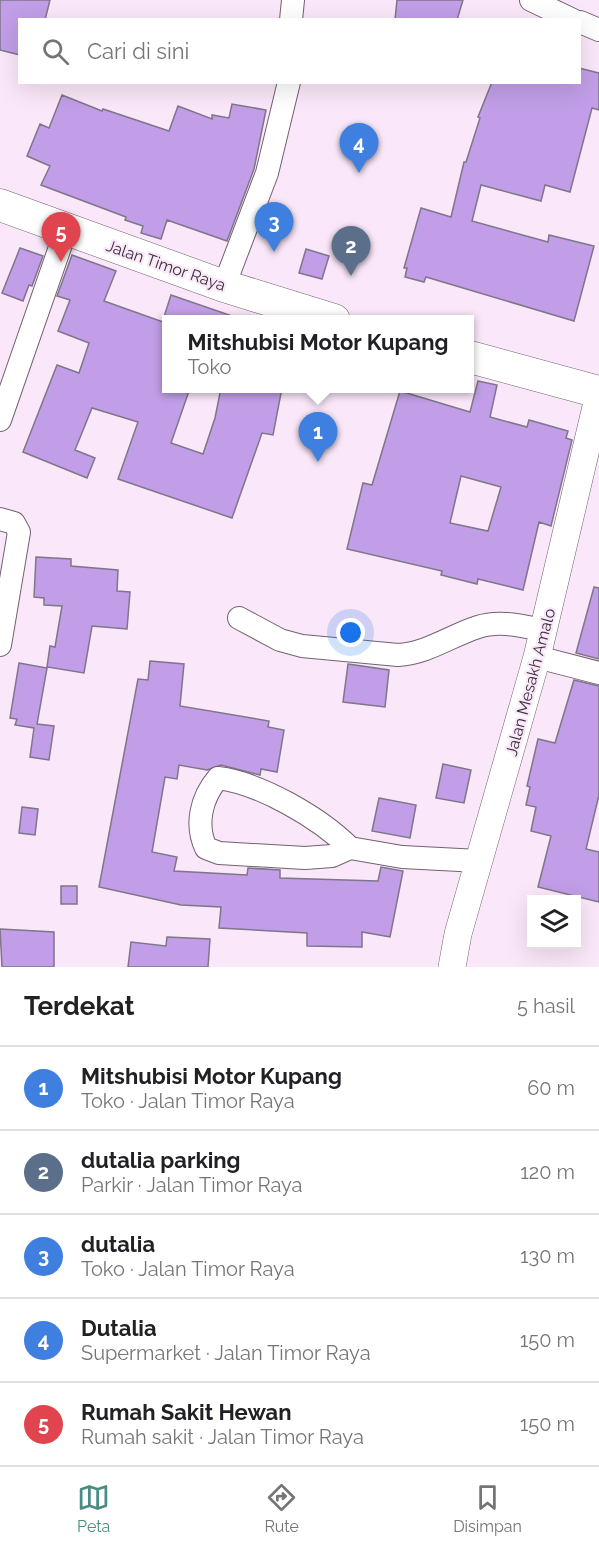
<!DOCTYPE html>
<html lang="id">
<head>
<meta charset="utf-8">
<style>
  :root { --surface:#fff; --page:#f6f6f6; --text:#202124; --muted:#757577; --line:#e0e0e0; --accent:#498d82 }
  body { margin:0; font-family:Raleway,sans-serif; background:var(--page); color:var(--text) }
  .controls { position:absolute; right:18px; bottom:18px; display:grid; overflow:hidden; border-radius:0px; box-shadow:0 6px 24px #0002 }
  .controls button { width:54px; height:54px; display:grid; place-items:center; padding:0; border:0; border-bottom:2px solid var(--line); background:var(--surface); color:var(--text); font:30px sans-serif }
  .you { position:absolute; left:351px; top:633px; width:21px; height:21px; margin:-15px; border:4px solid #fff; border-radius:50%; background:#1a73e8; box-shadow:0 0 0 9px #1a73e833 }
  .badge { display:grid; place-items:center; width:39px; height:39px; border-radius:50%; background:var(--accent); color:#fff; font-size:20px; font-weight:700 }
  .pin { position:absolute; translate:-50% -50px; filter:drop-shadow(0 2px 3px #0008) }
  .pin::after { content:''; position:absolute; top:32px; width:21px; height:18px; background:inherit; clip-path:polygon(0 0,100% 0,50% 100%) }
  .popup { position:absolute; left:162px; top:315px; width:312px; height:78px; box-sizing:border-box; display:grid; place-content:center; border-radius:0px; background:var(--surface); filter:drop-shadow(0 2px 4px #0005); font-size:20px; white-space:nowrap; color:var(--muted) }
  .popup b { font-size:22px; color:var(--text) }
  .popup::after { content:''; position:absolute; left:50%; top:100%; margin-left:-12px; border:12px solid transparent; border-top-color:var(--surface) }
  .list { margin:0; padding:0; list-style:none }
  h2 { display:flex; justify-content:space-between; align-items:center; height:78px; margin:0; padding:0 24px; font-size:26px }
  h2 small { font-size:20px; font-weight:400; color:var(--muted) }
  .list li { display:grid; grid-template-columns:39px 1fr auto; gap:18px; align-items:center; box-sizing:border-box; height:84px; padding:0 24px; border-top:2px solid var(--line) }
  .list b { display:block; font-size:22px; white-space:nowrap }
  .list p { margin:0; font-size:20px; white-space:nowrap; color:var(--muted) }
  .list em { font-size:20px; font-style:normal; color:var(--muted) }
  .icon { flex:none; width:33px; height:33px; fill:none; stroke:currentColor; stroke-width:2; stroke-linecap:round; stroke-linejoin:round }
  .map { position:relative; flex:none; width:599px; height:967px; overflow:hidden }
  .search { position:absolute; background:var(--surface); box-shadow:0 6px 24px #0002; left:18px; right:18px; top:18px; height:66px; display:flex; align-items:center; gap:15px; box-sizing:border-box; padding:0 21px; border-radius:0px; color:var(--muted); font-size:22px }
  .sheet { height:498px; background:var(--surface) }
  nav { display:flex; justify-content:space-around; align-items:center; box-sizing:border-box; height:84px; border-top:2px solid var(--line); background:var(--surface); font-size:16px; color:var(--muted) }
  nav a { display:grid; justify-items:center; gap:3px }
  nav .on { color:var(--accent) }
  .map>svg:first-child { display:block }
</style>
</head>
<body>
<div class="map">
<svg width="599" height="967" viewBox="0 0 599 967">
  <rect width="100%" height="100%" fill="#fae7f9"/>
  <!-- building -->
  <path fill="#c19ee7" stroke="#7e7689" stroke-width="1.5" fill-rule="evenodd" d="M0,0H50L45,20H20V55L0,50Z
    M397,0H463L457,20H395Z
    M579,68L599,73V110L592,108L570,192L545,185L541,201L481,185L472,221L548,242L549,235L594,246L574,321L426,277L424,282L405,277L407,268H404L421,208L451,217L464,162H466L480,118L478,117L492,82H579Z
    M62,95L102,111L103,109L169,131L178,106L212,119V115L229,118L232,104L266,110L254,169L227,241L167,220L161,239L141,233L143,226L125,220L126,217L41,185L50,166L27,156L40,124L49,128Z
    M20,248L43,256L32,286L29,285L23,301L2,293Z
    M306,249L329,256L322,279L299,273Z
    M72,255L116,271L104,301L166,323V388H190L171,443L203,454L215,418L221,388H282L273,435L262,433L232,518L118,479L138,422L92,408L75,450L95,458L87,478L23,452L57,365L79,373L89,343L58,331L70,300L57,296Z
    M171,295L235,317V320H163Z
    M478,381L497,385L490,417L527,427L529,420L568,431L566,438L572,440L551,526L539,522L523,590L478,579L477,584L441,575L442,571L347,549L363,483L372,485L400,391L470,412ZM461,476L501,487L488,531L450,523Z
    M36,557L71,559V566L118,570L117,591L130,592L127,629L92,626L84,673L47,667L50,646L55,647L62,606L44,605V598L34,597Z
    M594,587L599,588V659L576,653Z
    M150,661L184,664L180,706L269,721L268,727L284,730L277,772L261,769L260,775L221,765L207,770L179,765L177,779L165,777L152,852L177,857L174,871L247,875L248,868L280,870V878L378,881L381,867L403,871L390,937L362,932V947L307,946V933L219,928L221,907L181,905L99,887L138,679L148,680Z
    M19,663L47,668L37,724L54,726L49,760L30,757L34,728L15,725L17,719L10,718Z
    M348,664L389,670L385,707L343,702Z
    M574,680L599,686V795L586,849L599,852V902L538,887L551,836L531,831L536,807L526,805L530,787L527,786L538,739L555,743Z
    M443,764L471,770L464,803L436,798Z
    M379,798L416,805L410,838L372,831Z
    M22,807L38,809L35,835L19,833Z
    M61,886H77V904H61Z
    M0,929L54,932V967H2Z
    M167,937L210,939L208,967H128L131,942L166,946Z"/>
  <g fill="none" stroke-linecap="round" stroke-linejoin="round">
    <!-- minor casing -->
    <g stroke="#726270" stroke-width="24">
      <path id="minor" d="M531,0L573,20
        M291,20L293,0
        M580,22L599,30
        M224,286L267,173L289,82
        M0,420L66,230
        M0,519L14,523L19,532L0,645
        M239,618L280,640L302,646L398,655C428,653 450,636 478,627C499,620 522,626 543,630
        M537,657L599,673
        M350,848C320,818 260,783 218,778C201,798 195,825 206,848L219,853L305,858L332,856L350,848L402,857L479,861"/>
    </g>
    <!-- major casing -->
    <g stroke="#726270" stroke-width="28">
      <path id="major" d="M452,967L458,934L537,657L599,394"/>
    </g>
    <!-- highway casing -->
    <g stroke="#726270" stroke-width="33">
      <path id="highway" d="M0,205L224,286L334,320
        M470,357L599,392"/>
    </g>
    <!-- minor -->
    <use href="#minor" stroke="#fff" stroke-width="22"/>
    <!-- major -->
    <use href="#major" stroke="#fff" stroke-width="27"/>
    <!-- highway -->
    <use href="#highway" stroke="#fff" stroke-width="32"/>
  </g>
  <g text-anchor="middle" stroke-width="4.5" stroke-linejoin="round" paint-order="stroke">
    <!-- street labels -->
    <g font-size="16" fill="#393239" stroke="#fae7f9">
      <text transform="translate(166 265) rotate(19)" y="6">Jalan Timor Raya</text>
      <text transform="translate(530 682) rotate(-75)" y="6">Jalan Mesakh Amalo</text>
    </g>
  </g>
</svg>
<div class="controls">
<button><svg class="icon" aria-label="layers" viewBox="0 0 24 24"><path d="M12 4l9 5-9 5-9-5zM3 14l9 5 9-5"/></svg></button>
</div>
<div class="you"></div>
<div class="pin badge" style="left:318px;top:462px;background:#3f7fe0">1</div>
<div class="popup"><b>Mitshubisi Motor Kupang</b>Toko</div>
<div class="pin badge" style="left:351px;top:276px;background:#5c6f8a">2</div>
<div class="pin badge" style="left:274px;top:252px;background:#3f7fe0">3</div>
<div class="pin badge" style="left:359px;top:173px;background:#3f7fe0">4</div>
<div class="pin badge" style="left:61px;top:262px;background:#e0444e">5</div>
<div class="search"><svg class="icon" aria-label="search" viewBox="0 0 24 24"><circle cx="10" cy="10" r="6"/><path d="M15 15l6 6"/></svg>Cari di sini</div>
</div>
<section class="sheet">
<h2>Terdekat<small>5 hasil</small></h2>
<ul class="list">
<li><span class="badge" style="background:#3f7fe0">1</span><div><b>Mitshubisi Motor Kupang</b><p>Toko · Jalan Timor Raya</p></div><em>60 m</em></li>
<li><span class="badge" style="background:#5c6f8a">2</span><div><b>dutalia parking</b><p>Parkir · Jalan Timor Raya</p></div><em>120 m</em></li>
<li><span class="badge" style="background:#3f7fe0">3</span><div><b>dutalia</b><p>Toko · Jalan Timor Raya</p></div><em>130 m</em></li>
<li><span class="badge" style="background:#3f7fe0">4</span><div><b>Dutalia</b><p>Supermarket · Jalan Timor Raya</p></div><em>150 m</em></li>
<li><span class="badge" style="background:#e0444e">5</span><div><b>Rumah Sakit Hewan</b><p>Rumah sakit · Jalan Timor Raya</p></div><em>150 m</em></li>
</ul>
</section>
<nav>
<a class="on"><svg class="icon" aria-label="map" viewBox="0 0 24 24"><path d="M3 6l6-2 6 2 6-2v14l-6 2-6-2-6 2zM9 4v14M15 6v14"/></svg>Peta</a>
<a><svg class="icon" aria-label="directions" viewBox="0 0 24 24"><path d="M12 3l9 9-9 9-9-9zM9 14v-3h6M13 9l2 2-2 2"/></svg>Rute</a>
<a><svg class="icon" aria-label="saved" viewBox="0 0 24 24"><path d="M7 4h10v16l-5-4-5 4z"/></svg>Disimpan</a>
</nav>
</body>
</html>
